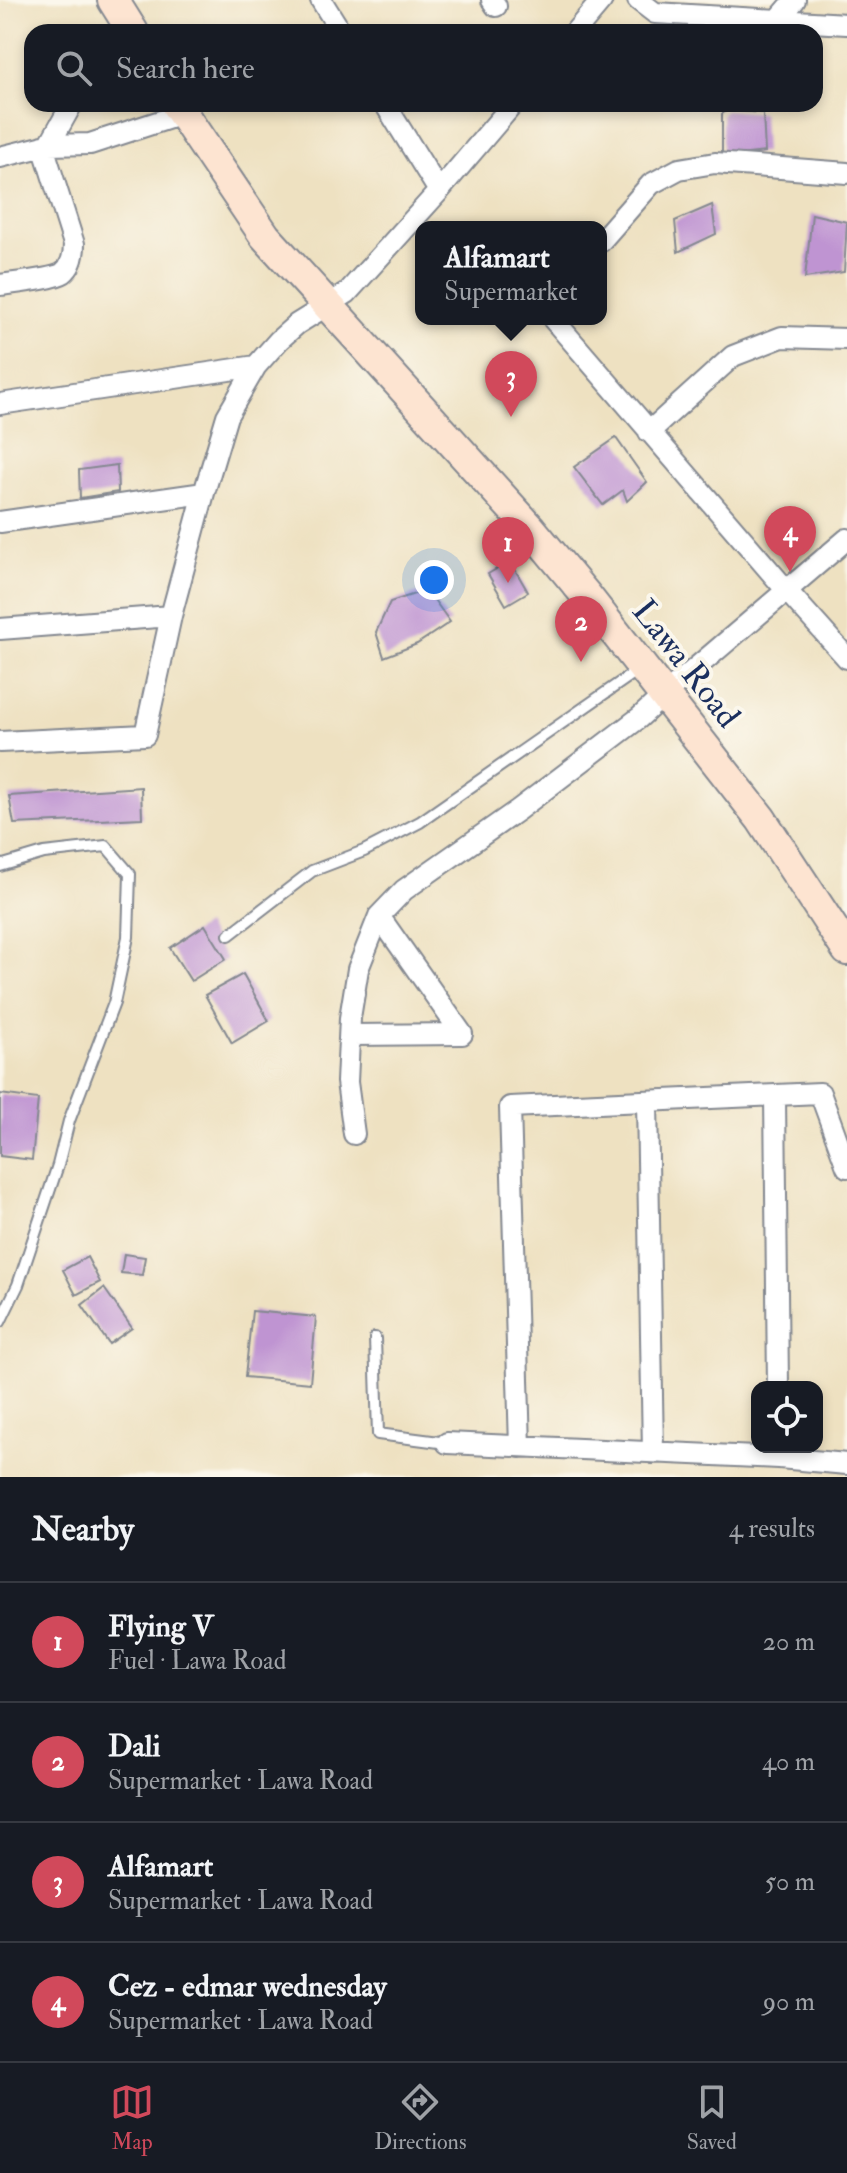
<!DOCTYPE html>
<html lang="en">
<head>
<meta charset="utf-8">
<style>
  :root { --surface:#171b24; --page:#242831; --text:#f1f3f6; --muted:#9ea1a6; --line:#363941; --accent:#d1495b }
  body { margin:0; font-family:"IM FELL Double Pica",serif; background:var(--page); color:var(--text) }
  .controls { position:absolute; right:24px; bottom:24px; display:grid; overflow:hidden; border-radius:16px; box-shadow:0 4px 12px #0003 }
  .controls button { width:72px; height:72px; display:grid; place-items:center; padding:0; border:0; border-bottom:2px solid var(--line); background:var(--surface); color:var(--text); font:40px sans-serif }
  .you { position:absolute; left:434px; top:580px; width:28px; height:28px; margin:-20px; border:6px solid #fff; border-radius:50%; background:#1a73e8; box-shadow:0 0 0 12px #1a73e833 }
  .badge { display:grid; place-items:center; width:52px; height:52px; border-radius:50%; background:var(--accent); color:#fff; font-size:26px; font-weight:700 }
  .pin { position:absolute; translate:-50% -66px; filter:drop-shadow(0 2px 4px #0008) }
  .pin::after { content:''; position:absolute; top:42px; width:28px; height:24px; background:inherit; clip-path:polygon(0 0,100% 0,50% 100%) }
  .popup { position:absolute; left:415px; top:221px; width:192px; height:104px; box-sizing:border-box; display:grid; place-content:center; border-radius:16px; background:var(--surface); filter:drop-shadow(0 2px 6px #0005); font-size:26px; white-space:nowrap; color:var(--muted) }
  .popup b { font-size:30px; color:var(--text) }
  .popup::after { content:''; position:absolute; left:50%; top:100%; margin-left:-16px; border:16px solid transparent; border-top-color:var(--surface) }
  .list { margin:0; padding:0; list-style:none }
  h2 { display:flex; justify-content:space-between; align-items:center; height:104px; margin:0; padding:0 32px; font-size:34px }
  h2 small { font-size:26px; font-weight:400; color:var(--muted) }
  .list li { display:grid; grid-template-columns:52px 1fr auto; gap:24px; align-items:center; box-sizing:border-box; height:120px; padding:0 32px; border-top:2px solid var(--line) }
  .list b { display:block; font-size:30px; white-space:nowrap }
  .list p { margin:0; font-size:26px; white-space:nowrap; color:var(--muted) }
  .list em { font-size:26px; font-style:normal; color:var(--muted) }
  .icon { flex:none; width:44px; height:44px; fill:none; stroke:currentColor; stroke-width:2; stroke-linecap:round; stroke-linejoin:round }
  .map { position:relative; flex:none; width:847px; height:1477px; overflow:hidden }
  .search { position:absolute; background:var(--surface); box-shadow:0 4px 12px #0003; left:24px; right:24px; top:24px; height:88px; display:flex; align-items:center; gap:20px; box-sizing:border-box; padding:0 28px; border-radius:24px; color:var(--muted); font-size:30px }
  .sheet { height:584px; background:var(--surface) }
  nav { display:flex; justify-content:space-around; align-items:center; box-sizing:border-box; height:112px; border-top:2px solid var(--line); background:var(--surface); font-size:22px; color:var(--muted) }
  nav a { display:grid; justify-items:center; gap:4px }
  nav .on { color:var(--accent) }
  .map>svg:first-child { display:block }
</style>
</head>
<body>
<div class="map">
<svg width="847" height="1477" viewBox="0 0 847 1477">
  <rect width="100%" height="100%" fill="#fbf7ec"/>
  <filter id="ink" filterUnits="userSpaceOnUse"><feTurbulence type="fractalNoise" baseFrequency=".0125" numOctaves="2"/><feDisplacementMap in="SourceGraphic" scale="16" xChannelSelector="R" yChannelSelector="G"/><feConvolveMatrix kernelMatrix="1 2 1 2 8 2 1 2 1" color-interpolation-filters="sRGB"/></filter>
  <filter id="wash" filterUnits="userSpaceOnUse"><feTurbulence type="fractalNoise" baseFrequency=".006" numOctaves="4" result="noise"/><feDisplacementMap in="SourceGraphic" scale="32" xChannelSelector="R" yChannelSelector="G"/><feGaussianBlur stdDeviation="1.8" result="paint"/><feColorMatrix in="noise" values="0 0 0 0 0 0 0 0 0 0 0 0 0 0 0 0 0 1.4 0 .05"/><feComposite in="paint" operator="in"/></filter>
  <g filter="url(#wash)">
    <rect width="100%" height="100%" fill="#eee1c1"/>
    <g id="blocks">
      <!-- building -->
      <path fill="#bf94d2" d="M727,110L763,113L765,152L722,157V114Z
        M712,205L716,234L678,252L675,221Z
        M812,214L847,222L844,272L805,278Z
        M616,438L647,482L627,501L623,490L603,505L574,467Z
        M117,465L118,492L80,498L79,470Z
        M510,561L528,592L506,605L488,574Z
        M427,590L450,622L417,644L384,657L376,632L390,602Z
        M141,787L142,818L14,824L9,796Z
        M205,925L226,959L191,981L170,948Z
        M243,974L269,1021L232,1043L205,995Z
        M0,1094L38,1099L32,1160L0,1156Z
        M124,1254L145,1257L142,1275L121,1273Z
        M87,1257L100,1282L76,1295L63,1270Z
        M104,1288L132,1328L109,1344L82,1305Z
        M252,1311L316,1317L310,1383L245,1377Z"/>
    </g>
  </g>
  <g filter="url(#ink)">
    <use href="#blocks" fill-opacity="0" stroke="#848890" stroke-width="2"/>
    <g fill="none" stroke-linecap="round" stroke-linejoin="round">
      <!-- lane casing -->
      <g stroke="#848890" stroke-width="14">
        <path id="lane" d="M0,866L44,853L106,846L130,874L128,937L114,1003L69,1121L58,1165L18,1285L0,1322
          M229,935L312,871L364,851L420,822L641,668
          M375,1338L378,1434L447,1443"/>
      </g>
      <!-- street casing -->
      <g stroke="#848890" stroke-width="24">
        <path id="street" d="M321,0L341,32
          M492,0L496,6
          M638,0L655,13L847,24
          M778,20L795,0
          M575,32L602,0
          M385,104L439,191
          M49,145L72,104
          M0,157L49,145L90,144L182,114
          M601,241L651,184L679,169L715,163L847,173
          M0,285C13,283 54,279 63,273C72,266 74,255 74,244L43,146
          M553,319L788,592L847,658
          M0,404L256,366
          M649,432L733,356L782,337L847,339
          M0,522L204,493
          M0,629L171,616
          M0,742L145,735L171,616L204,493L227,416L256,366L279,340L297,324L347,293L439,191L513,104
          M379,916L462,1034
          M351,1035L462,1034
          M775,1096L778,1387
          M647,1101L653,1453
          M354,1134L347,1082L350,1018L358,969L379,916L404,890L518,810L639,718L664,695L847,539
          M447,1443L779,1458L847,1464
          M520,1447L510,1107L820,1093L847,1167"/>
      </g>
      <!-- secondary casing -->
      <g stroke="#848890" stroke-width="34">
        <path id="secondary" d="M113,0L133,32
          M176,104L265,236L531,529L585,594L761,819L847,950"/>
      </g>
      <!-- lane -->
      <use href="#lane" stroke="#fff" stroke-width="10"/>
      <!-- street -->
      <use href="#street" stroke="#fff" stroke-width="20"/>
      <!-- secondary -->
      <use href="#secondary" stroke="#fde4d1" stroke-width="30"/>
    </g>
  </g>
  <g text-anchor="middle" stroke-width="8" stroke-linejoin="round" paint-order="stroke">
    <!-- street labels -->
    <g font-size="34" fill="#1b2f5e" stroke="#fbf7ec">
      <text transform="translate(687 663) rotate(52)" y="12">Lawa Road</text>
    </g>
  </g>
</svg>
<div class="controls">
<button><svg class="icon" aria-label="locate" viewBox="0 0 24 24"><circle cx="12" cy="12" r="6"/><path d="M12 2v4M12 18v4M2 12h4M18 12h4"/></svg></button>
</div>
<div class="you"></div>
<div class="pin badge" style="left:508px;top:583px">1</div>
<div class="pin badge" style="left:581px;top:662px">2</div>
<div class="pin badge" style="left:511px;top:417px">3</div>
<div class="popup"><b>Alfamart</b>Supermarket</div>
<div class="pin badge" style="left:790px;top:572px">4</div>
<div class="search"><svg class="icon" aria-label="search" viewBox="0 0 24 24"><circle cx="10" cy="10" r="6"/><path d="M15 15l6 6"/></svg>Search here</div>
</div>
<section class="sheet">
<h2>Nearby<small>4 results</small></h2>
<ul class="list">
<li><span class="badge">1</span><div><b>Flying V</b><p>Fuel · Lawa Road</p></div><em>20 m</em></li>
<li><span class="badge">2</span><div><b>Dali</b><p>Supermarket · Lawa Road</p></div><em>40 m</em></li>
<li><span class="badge">3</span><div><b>Alfamart</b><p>Supermarket · Lawa Road</p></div><em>50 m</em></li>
<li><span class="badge">4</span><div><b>Cez - edmar wednesday</b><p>Supermarket · Lawa Road</p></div><em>90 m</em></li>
</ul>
</section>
<nav>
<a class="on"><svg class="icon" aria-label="map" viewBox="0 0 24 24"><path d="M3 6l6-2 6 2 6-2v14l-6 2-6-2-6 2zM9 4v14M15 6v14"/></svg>Map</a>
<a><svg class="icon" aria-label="directions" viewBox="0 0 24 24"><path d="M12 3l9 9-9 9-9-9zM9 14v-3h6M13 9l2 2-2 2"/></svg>Directions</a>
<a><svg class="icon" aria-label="saved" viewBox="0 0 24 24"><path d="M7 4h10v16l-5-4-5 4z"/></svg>Saved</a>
</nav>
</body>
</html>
